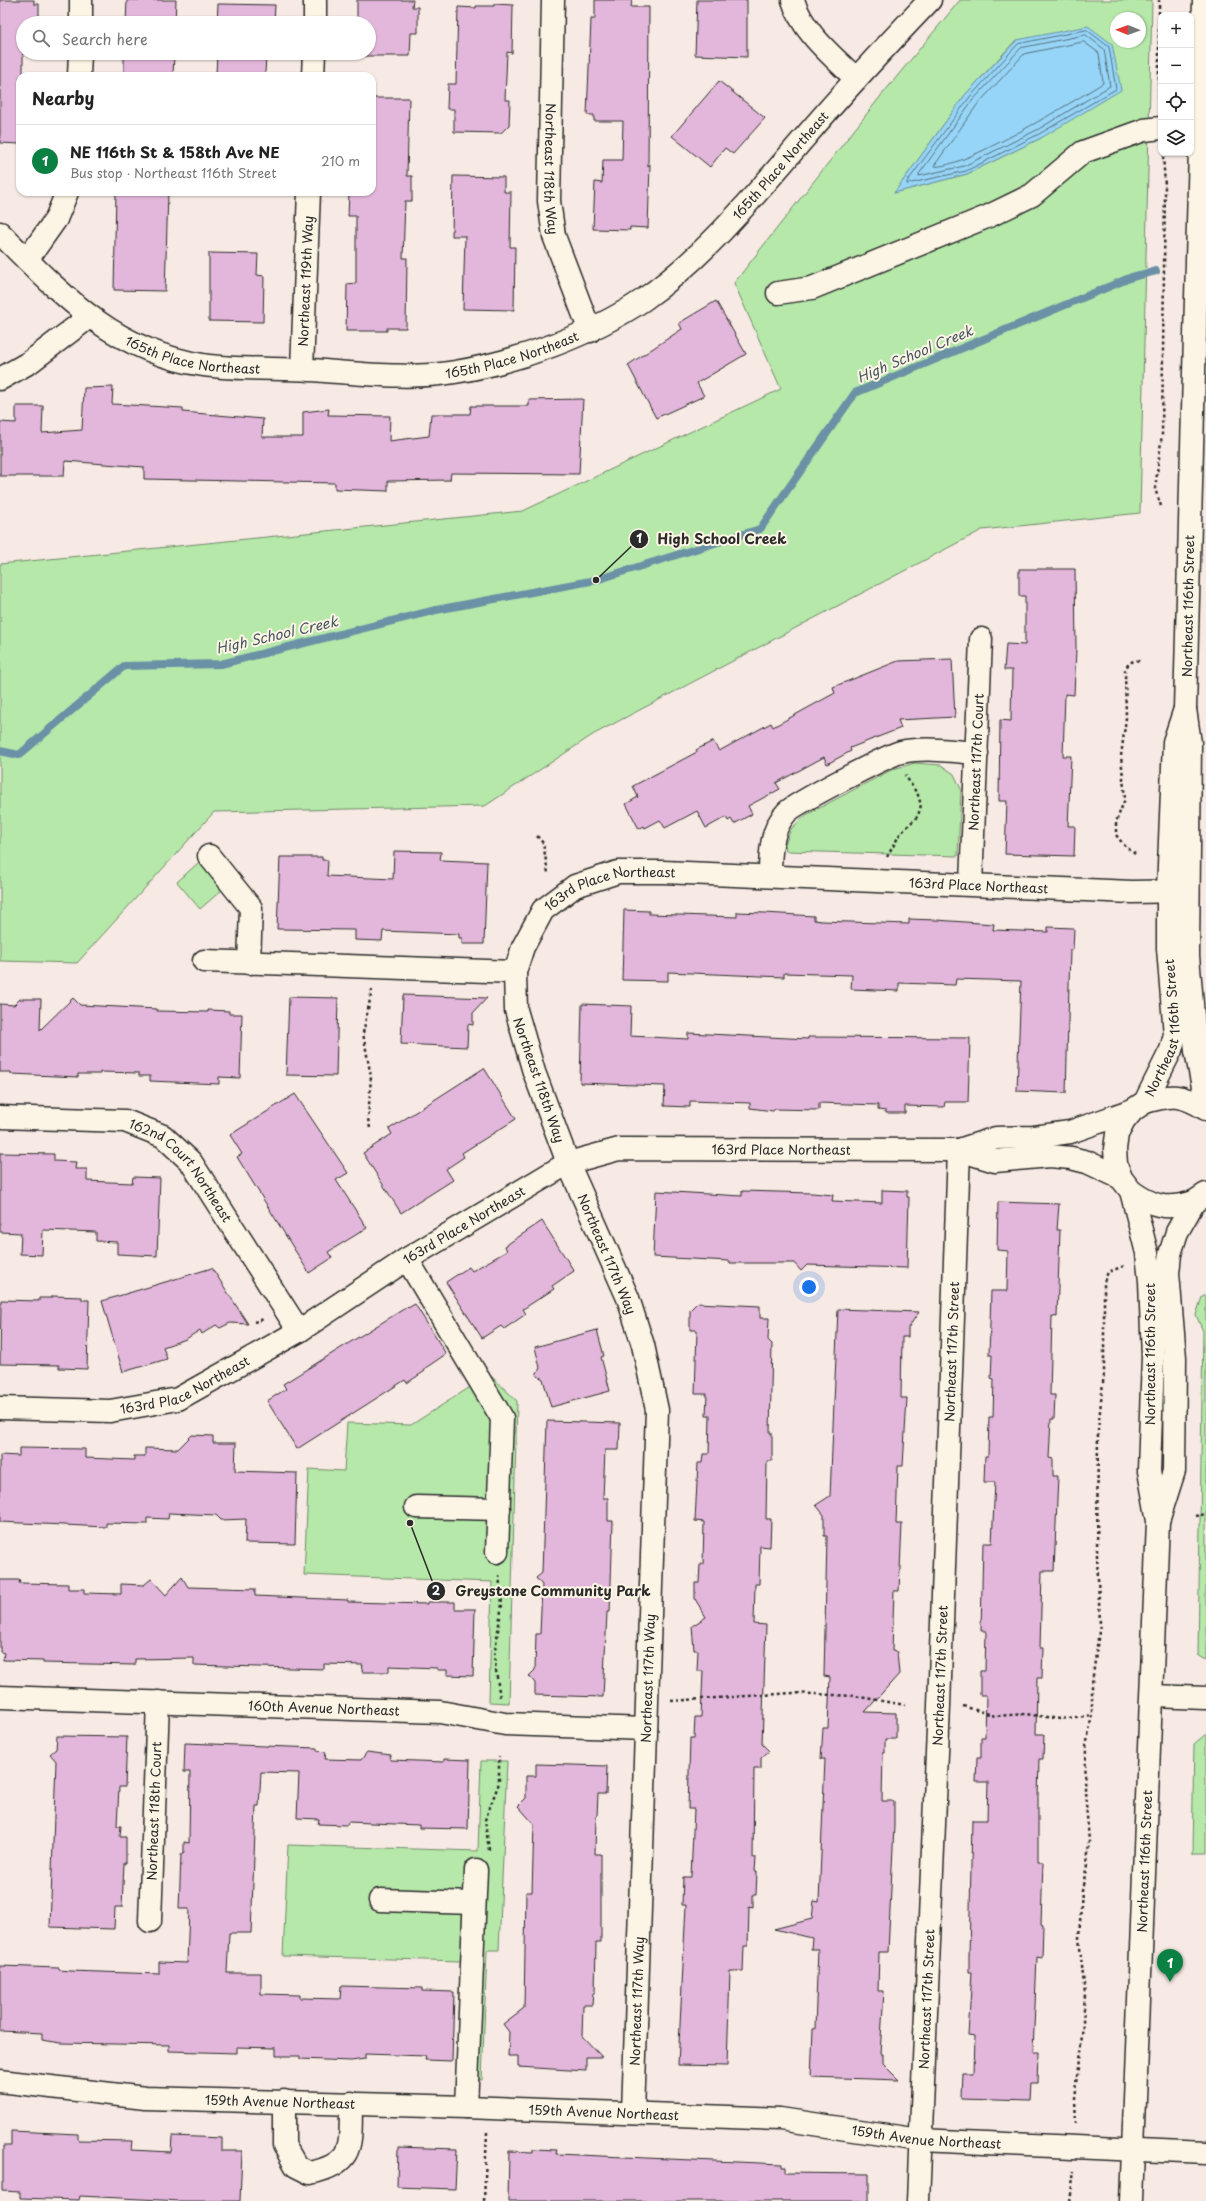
<!DOCTYPE html>
<html lang="en">
<head>
<meta charset="utf-8">
<style>
  :root { --surface:#fff; --page:#f2f2f2; --text:#222; --muted:#767676; --line:#e0e0e0; --accent:#0b8043 }
  body { margin:0; font-family:"Playpen Sans",sans-serif; background:var(--page); color:var(--text) }
  .controls { position:absolute; right:12px; top:12px; display:grid; overflow:hidden; border-radius:8px; box-shadow:0 1px 3px #0004 }
  .controls button { width:36px; height:36px; display:grid; place-items:center; padding:0; border:0; border-bottom:1px solid var(--line); background:var(--surface); color:var(--text); font:20px sans-serif }
  .compass { position:absolute; left:1110px; top:12px; width:36px; height:36px; border-radius:50%; background:var(--surface); box-shadow:0 1px 3px #0004; rotate:271deg }
  .you { position:absolute; left:809px; top:1287px; width:14px; height:14px; margin:-10px; border:3px solid #fff; border-radius:50%; background:#1a73e8; box-shadow:0 0 0 6px #1a73e833 }
  .badge { display:grid; place-items:center; width:26px; height:26px; border-radius:50%; background:var(--accent); color:#fff; font-size:13px; font-weight:700 }
  .pin { position:absolute; translate:-50% -33px; filter:drop-shadow(0 1px 2px #0008) }
  .pin::after { content:''; position:absolute; top:21px; width:14px; height:12px; background:inherit; clip-path:polygon(0 0,100% 0,50% 100%) }
  .list { margin:0; padding:0; list-style:none }
  h2 { display:flex; justify-content:space-between; align-items:center; height:52px; margin:0; padding:0 16px; font-size:17px }
  h2 small { font-size:13px; font-weight:400; color:var(--muted) }
  .list li { display:grid; grid-template-columns:26px 1fr auto; gap:12px; align-items:center; box-sizing:border-box; height:72px; padding:0 16px; border-top:1px solid var(--line) }
  .list b { display:block; font-size:15px; white-space:nowrap }
  .list p { margin:0; font-size:13px; white-space:nowrap; color:var(--muted) }
  .list em { font-size:13px; font-style:normal; color:var(--muted) }
  .icon { flex:none; width:22px; height:22px; fill:none; stroke:currentColor; stroke-width:2; stroke-linecap:round; stroke-linejoin:round }
  .map { position:relative; flex:none; width:1206px; height:2201px; overflow:hidden }
  .search { position:absolute; background:var(--surface); box-shadow:0 1px 3px #0004; left:16px; top:16px; width:360px; height:44px; display:flex; align-items:center; gap:10px; box-sizing:border-box; padding:0 14px; border-radius:22px; color:var(--muted); font-size:15px }
  .panel { position:absolute; background:var(--surface); box-shadow:0 1px 3px #0004; left:16px; top:72px; width:360px; height:124px; border-radius:12px }
  .map>svg:first-child { display:block }
</style>
</head>
<body>
<div class="map">
<svg width="1206" height="2201" viewBox="0 0 1206 2201">
  <rect width="100%" height="100%" fill="#f7e9e3"/>
  <filter id="ink" filterUnits="userSpaceOnUse"><feTurbulence type="fractalNoise" baseFrequency=".025" numOctaves="2"/><feDisplacementMap in="SourceGraphic" scale="8" xChannelSelector="R" yChannelSelector="G"/><feConvolveMatrix kernelMatrix="1 2 1 2 8 2 1 2 1" color-interpolation-filters="sRGB"/></filter>
  <g filter="url(#ink)">
    <!-- green -->
    <path fill="#b5e8a9" stroke="#708a6a" fill-rule="evenodd" d="M960,0H1152L1140,513L982,530L594,734L485,806L214,812L77,963L0,961V564L523,511L781,389L734,283L880,97ZM1116,18H1140V42H1116ZM1016,40L1041,138L967,174L894,193L965,95Z
      M915,763L941,765L954,774L961,789L958,856L786,851L785,844L791,829L806,815L893,769Z
      M199,862L223,889L200,909L177,882Z
      M434,1285L489,1374L517,1401L509,1703L489,1702L492,1582L304,1575L309,1469L344,1471L347,1423L411,1425L475,1384Z
      M1206,1295V1660L1198,1655L1203,1331L1196,1315L1202,1297Z
      M1206,1734V1853H1192L1194,1744Z
      M481,1761H507L499,1950H487L482,2080H458L461,1961L283,1956L288,1845L478,1851Z"/>
    <!-- water -->
    <path fill="#96d5f7" stroke="#6b91a5" d="M1088,26L1112,44L1121,90L1041,138L967,174L894,193L965,95L1017,40Z"/>
    <g fill="none" stroke-linecap="round" stroke-linejoin="round">
      <!-- shore -->
      <path stroke="#566f7d" stroke-width="1" d="M1087,30L1109,47L1116,89L1039,134L966,171L907,184V182L969,98L1018,44Z
        M1086,35L1104,49L1110,86L1037,130L964,166L919,176V174L972,101L1021,48Z
        M1084,42L1099,53L1103,83C1076,100 959,171 934,166L977,105L1024,54Z"/>
      <!-- stream -->
      <path stroke="#6b91a5" stroke-width="8" d="M0,751L19,755L124,666L221,664L436,610L596,580L760,529L855,393L1132,277L1156,271"/>
    </g>
    <!-- building -->
    <path fill="#e3b7db" stroke="#2b2b2b" d="M0,0H34V4H39V23H23V76H20V144L0,143Z
      M127,0H176L175,23H126Z
      M357,0H413L412,7H418V33H411L410,56H365L362,53H369V23H357Z
      M595,0H632L631,7H649L648,166L650,164L648,228L630,227V230L593,229L595,182L602,183L603,160H622L623,121H594V115H587L591,19H595Z
      M697,0H747V57L695,55Z
      M218,4L275,5L274,23H217Z
      M494,4L513,5L512,53L507,52L505,100H510L509,125L501,133L454,132V109H447L448,84H456L458,7L476,8V6H494Z
      M124,53H174L173,76H124Z
      M217,53H273L266,54L265,75L216,74Z
      M719,81L765,118L733,154L725,148L710,167L672,136Z
      M372,98H409L407,176H412V201H405L403,258H407L406,328H387V331H346L347,284L356,283V216H348L349,192H372Z
      M453,176L504,177V192H511L510,247H515L514,310L463,309L465,236H452Z
      M116,192H168L165,291L114,290Z
      M209,253L258,254L257,275L264,276L263,322L209,321Z
      M716,301L746,354L697,383L704,396L656,418L628,365L682,329L679,323Z
      M113,387L112,404L183,408V412L263,419L262,437H303V412L329,409L328,415L390,416L389,441L429,436L431,414H470L471,406H529V400L583,399L579,474L451,473L450,480L388,481V491L335,489V483L144,479V467L65,461L64,476H0V422L16,423V406H43L42,433L82,430L84,388Z
      M1019,569H1075L1076,649L1074,695L1065,694L1063,756H1071L1068,826H1075L1074,856L1005,854L1007,801H999L1000,720L1011,721L1012,670H1004L1006,644L1025,645V596H1019Z
      M952,659L955,717L898,720L901,728L850,748L851,751L827,764L824,757L776,783L780,789L748,806L752,814L734,824L731,819L728,821L726,817L706,828L697,811L665,828L660,820L645,828L644,826L639,829L626,804L638,797L633,786L697,752L696,750L713,741L719,751L771,723L773,727L835,693L833,687L898,661Z
      M394,851L441,852L440,860L487,862L484,944H462V938H459V934L383,931L382,941L355,940V930L277,929L280,857H322V860H328L327,876L393,879Z
      M624,910L649,911V914L737,917V912L765,913L814,916V920L821,921L909,924V919L936,920L994,924L993,930L1048,932V927L1074,928L1073,950H1070L1066,1093L1017,1091L1021,981L956,979L955,985L899,983V991L851,989L852,975L784,973V977L668,972V981L622,980Z
      M403,995L487,998L473,1013V1025L468,1024L467,1047L401,1044Z
      M289,997L338,998L336,1076L286,1075Z
      M73,998L80,1005L157,1009V1011L208,1012V1010L229,1011V1014H242L240,1078L219,1077V1084L150,1081V1076H139V1073L100,1072V1074H78V1077L11,1074V1072H0V1004L14,1005L20,999H41L40,1030Z
      M582,1004L631,1006L630,1036L688,1039V1033L808,1039V1037L970,1038L968,1102H945L944,1107L905,1106V1113H886V1111L878,1110V1105L819,1103V1110L775,1109L773,1111L750,1108V1103L690,1101V1107L664,1106L665,1086L580,1083Z
      M484,1068L516,1119L462,1153L464,1157L446,1169L453,1180L401,1213L363,1153L392,1134L389,1129Z
      M295,1094L348,1173L336,1180L367,1228L328,1252L332,1258L309,1273L237,1157L242,1154L230,1135Z
      M0,1153L54,1154V1161L76,1162L75,1169H87V1181L132,1183L133,1177L160,1178L157,1256L117,1254V1242L96,1241V1232L43,1230L42,1255L20,1254L21,1233L0,1232Z
      M882,1190L907,1191V1197H909L907,1268L807,1265L801,1271L794,1263H730V1261L653,1257L656,1191L742,1196V1191L812,1193L833,1195L832,1201L882,1203Z
      M998,1202L1059,1204L1057,1230H1060L1057,1317L1052,1316L1050,1395H1055L1054,1419H1051L1049,1458L1053,1459V1476H1058L1054,1571H1042L1040,1648H1043L1042,1678H1037L1036,1734H1044L1043,1759H1039L1038,1797V1862H1043L1041,1924L1043,1925L1042,1958L1037,1957L1033,2052H1039L1038,2084H1031L1030,2101L962,2099L963,2073H974L975,2036L968,2035L972,1972H969V1956L972,1820H987L988,1782H976L977,1757H981V1737H985L986,1695H980V1671H985L986,1631H981L983,1543H992L995,1482H984L985,1456H988L989,1417H993L994,1379L991,1378L992,1355H989L991,1291H1007L1008,1251L997,1250Z
      M542,1221L574,1271L552,1286L554,1289L523,1309L526,1314L504,1329L501,1326L482,1338L446,1282L469,1267L472,1271L507,1251L505,1246Z
      M212,1268L248,1324L230,1323L220,1328L216,1325L202,1334L200,1330L186,1339L163,1347L167,1359L123,1372L102,1301Z
      M52,1296L82,1297V1300H89L87,1369L59,1368V1365L0,1364L1,1300L39,1301V1298H52Z
      M697,1303L760,1306V1318H769L768,1340L772,1344L770,1433H772V1461H767L766,1519H771L770,1547L760,1546L759,1584H755L754,1624L766,1625L762,1744L769,1751L761,1758V1769H754L753,1858H756L755,1871H757L756,1895H753V1908L749,1907L748,1946H744L743,1971H730L727,2066L678,2065L686,1905H682L683,1877H691L694,1809H688L690,1738H694L695,1717H701L703,1671H697L698,1650H694L692,1626L706,1617L695,1599V1583H699L700,1564H703L704,1522L695,1521L698,1463H702L703,1454H709L710,1416H706L707,1394H695L697,1330H690V1310Z
      M415,1304L446,1354L424,1369L425,1371L407,1383L405,1380L297,1449L267,1401L286,1389L283,1384L407,1307L408,1308Z
      M838,1309L919,1312L908,1328V1337H902L901,1398H907L903,1466H898L896,1524H902L899,1591H894L892,1651L897,1652L899,1674L865,1712L896,1713V1739H885V1753H883L882,1801H894V1826L888,1952H879L878,1991H884L880,2054H883V2064L899,2080L811,2077L813,2029H815L818,1949H811L812,1938L774,1929L812,1919L814,1901L819,1902L825,1759H821L823,1728H828L830,1677L824,1676L827,1536H824V1515L816,1505L830,1496Z
      M597,1330L604,1356L601,1357L610,1391L551,1407L543,1379L536,1375L540,1368L535,1347Z
      M547,1421L620,1423L619,1450H605L603,1498H608V1521H613L610,1612H607L603,1697L535,1695V1683L529,1676L535,1670L536,1634H540L542,1585L536,1578L542,1573Z
      M192,1435L213,1436V1443H236L235,1471L297,1473L295,1544L245,1543L246,1519L221,1520L216,1515L169,1513L168,1519L147,1518V1524L106,1523V1527L0,1522V1455L19,1456V1448L85,1449V1458L134,1460V1456H145V1448L178,1449Z
      M182,1577L188,1587L255,1589V1596L348,1600V1602L427,1604V1602H455V1609H475L473,1676L447,1675V1670H437V1668L389,1666V1672H362L363,1665L324,1664V1669L194,1665V1658L135,1659V1665L43,1663V1661L3,1660L4,1653L0,1652V1580H20L19,1583L68,1584V1589H84V1593L121,1594V1584L144,1585L151,1579L166,1595Z
      M57,1736L127,1737L125,1787H119L117,1826H121L120,1837H126V1863H124L122,1907H115L114,1929L50,1927L56,1761L50,1754L56,1749Z
      M185,1743L317,1748V1751L326,1752L325,1759L361,1760L367,1752L391,1755L390,1760L444,1762V1759L470,1760L468,1829L419,1828V1825L348,1822L347,1825L318,1824L319,1819L297,1818L299,1773L261,1772L259,1806H256L251,1933H229L227,1973H261V1994L300,1995V1998L340,1999L341,1986L422,1988V1991L454,1992L452,2061L425,2060L426,2056L365,2054V2059L351,2061L300,2059V2056H276V2048L236,2047V2053L169,2051V2045L61,2043L42,2040V2033L0,2031V1966L59,1968V1970L70,1971L159,1974V1962L187,1963L189,1909H179L181,1855L184,1853V1842L189,1843L190,1772H184Z
      M536,1764L607,1766L606,1794H598L597,1816H596L595,1854H601V1942H596L595,1993H593L592,2005H583L582,2036L602,2057H586V2071L518,2067V2056H508L509,2032L503,2024L524,2008L526,1892H532L534,1824L518,1806L526,1798V1776H536Z
      M11,2131L78,2134V2140L132,2141L131,2150L171,2152L172,2136L222,2138V2151H242L240,2201H181L80,2196L79,2200L20,2198V2192L3,2191V2146H11Z
      M398,2147L457,2149L455,2189L397,2187Z
      M533,2149L557,2150L556,2154L782,2164V2167H785V2173L869,2174V2201H508L509,2151L533,2152Z"/>
    <g fill="none" stroke-linecap="round" stroke-linejoin="round">
      <!-- minor casing -->
      <g stroke="#2b2b2b" stroke-width="25">
        <g id="minor">
          <path id="s1" d="M553,0L549,201L554,236L590,331"/>
          <path d="M793,0C803,33 832,55 856,79"/>
          <path d="M1204,0L1185,709L1190,743L1188,956L1196,1051L1206,1102"/>
          <path d="M81,23V0"/>
          <path d="M315,23V0"/>
          <path d="M79,76L80,53"/>
          <path d="M313,76L314,53"/>
          <path id="s2" d="M0,233C61,294 113,351 203,365C238,370 275,368 310,370C357,373 408,380 455,372C517,362 591,335 643,300C706,256 755,195 805,137C845,90 887,45 930,0"/>
          <path d="M27,260L56,219L67,192"/>
          <path d="M778,293L812,288L989,216L1032,195L1083,152L1144,130L1161,128"/>
          <path id="s3" d="M302,369L309,192"/>
          <path d="M0,379L30,362L89,317"/>
          <path d="M209,856L251,908L249,963"/>
          <path d="M770,875C770,854 771,828 787,812C796,803 888,755 901,752C925,747 953,751 977,753"/>
          <path id="s4" d="M971,884L981,639"/>
          <path d="M204,961L515,972"/>
          <path d="M1145,1102C1172,1094 1181,1094 1206,1109"/>
          <path id="s5" d="M0,1117L125,1121L163,1136L191,1162L299,1331"/>
          <path d="M959,1150L996,1138L1034,1137L1070,1132L1133,1110"/>
          <path d="M1131,1191C1153,1207 1167,1210 1194,1202"/>
          <path d="M407,1259L502,1418L497,1552"/>
          <path id="s6" d="M0,1408L110,1411L178,1399L299,1331L407,1259L568,1163L619,1149L959,1150L995,1161L1050,1156L1071,1158L1087,1162L1121,1178"/>
          <path d="M416,1507L499,1509"/>
          <path d="M1159,1518L1174,1471L1175,1358L1168,1273L1170,1254L1177,1232L1194,1202L1206,1194"/>
          <path d="M1152,1696L1206,1698"/>
          <path id="s7" d="M0,1697L440,1712L505,1724L646,1729"/>
          <path d="M380,1900L474,1903"/>
          <path id="s8" d="M150,1921L158,1702"/>
          <path id="s9" d="M0,2081L145,2098L466,2107L780,2119L920,2140L1206,2153"/>
          <path d="M284,2101V2145L296,2166L310,2173C356,2163 350,2144 351,2103"/>
          <path d="M466,2107L476,1870"/>
          <path id="s10" d="M633,2113L657,1410L643,1345L628,1298L568,1163L534,1072L516,1010L515,972L523,947L543,910L575,886L618,872H663L1132,892L1187,891"/>
          <path id="s11" d="M918,2201L939,1706L959,1150"/>
          <path id="s12" d="M1131,2201L1158,1521L1149,1471L1153,1357L1150,1281L1147,1253L1131,1191L1121,1178L1116,1164L1115,1149L1117,1134L1124,1121L1133,1110L1145,1102L1171,1050L1175,1035L1168,948V890L1174,742L1185,709"/>
        </g>
      </g>
      <!-- path -->
      <path stroke="#2b2b2b" stroke-width="2.5" stroke-dasharray="3 3" stroke-linecap="butt" d="M1159,104V0
        M1161,506L1155,489L1162,434L1165,186L1163,153
        M537,836L543,843L548,873
        M1135,854L1124,845L1116,835V822L1125,799L1121,756L1126,718L1125,669C1130,662 1132,660 1141,661
        M887,857L900,834L918,816L921,805L918,795L905,775
        M370,1128L368,1119L371,1077L363,1033L372,990
        M254,1322L264,1319
        M1195,1516L1206,1514
        M499,1575L502,1604L494,1657L500,1698
        M671,1701L793,1693L854,1696L905,1705
        M963,1706L995,1716L1026,1714L1060,1719L1092,1715
        M489,1850L485,1820L499,1783V1756
        M1075,2124L1074,2099L1082,2036L1085,1995L1079,1938L1082,1890L1087,1865L1089,1841L1085,1791L1086,1747L1092,1715V1683L1100,1624L1097,1555L1098,1430L1104,1373V1282L1108,1272L1124,1266
        M484,2201L487,2132
        M1070,2201L1074,2170"/>
      <!-- minor -->
      <use href="#minor" stroke="#fcf5e5" stroke-width="22"/>
    </g>
  </g>
  <g text-anchor="middle" stroke-width="4" stroke-linejoin="round" paint-order="stroke">
    <!-- street labels -->
    <g font-size="13" fill="#2b2b2b" stroke="#fcf5e5">
      <text dy="5" stroke="none"><textPath href="#s2" startOffset="895">165th Place Northeast</textPath></text>
      <text dy="5" stroke="none"><textPath href="#s1" startOffset="169">Northeast 118th Way</textPath></text>
      <text dy="5" stroke="none"><textPath href="#s3" startOffset="88">Northeast 119th Way</textPath></text>
      <text dy="5" stroke="none"><textPath href="#s2" startOffset="235">165th Place Northeast</textPath></text>
      <text dy="5" stroke="none"><textPath href="#s2" startOffset="559">165th Place Northeast</textPath></text>
      <text transform="translate(1188 606) rotate(-89)" y="5">Northeast 116th Street</text>
      <text dy="5" stroke="none"><textPath href="#s4" startOffset="122">Northeast 117th Court</textPath></text>
      <text dy="5" stroke="none"><textPath href="#s10" startOffset="1681">163rd Place Northeast</textPath></text>
      <text dy="5" stroke="none"><textPath href="#s10" startOffset="1308">163rd Place Northeast</textPath></text>
      <text dy="5" stroke="none"><textPath href="#s12" startOffset="1197">Northeast 116th Street</textPath></text>
      <text transform="translate(539 1080) rotate(71)" y="5">Northeast 118th Way</text>
      <text dy="5" stroke="none"><textPath href="#s6" startOffset="850">163rd Place Northeast</textPath></text>
      <text dy="5" stroke="none"><textPath href="#s5" startOffset="202">162nd Court Northeast</textPath></text>
      <text dy="5" stroke="none"><textPath href="#s6" startOffset="514">163rd Place Northeast</textPath></text>
      <text transform="translate(607 1254) rotate(67)" y="5">Northeast 117th Way</text>
      <text dy="5" stroke="none"><textPath href="#s11" startOffset="850">Northeast 117th Street</textPath></text>
      <text transform="translate(1150 1354) rotate(-90)" y="5">Northeast 116th Street</text>
      <text dy="5" stroke="none"><textPath href="#s6" startOffset="190">163rd Place Northeast</textPath></text>
      <text dy="5" stroke="none"><textPath href="#s11" startOffset="526">Northeast 117th Street</textPath></text>
      <text dy="5" stroke="none"><textPath href="#s10" startOffset="435">Northeast 117th Way</textPath></text>
      <text dy="5" stroke="none"><textPath href="#s7" startOffset="324">160th Avenue Northeast</textPath></text>
      <text dy="5" stroke="none"><textPath href="#s8" startOffset="110">Northeast 118th Court</textPath></text>
      <text dy="5" stroke="none"><textPath href="#s12" startOffset="340">Northeast 116th Street</textPath></text>
      <text dy="5" stroke="none"><textPath href="#s11" startOffset="202">Northeast 117th Street</textPath></text>
      <text dy="5" stroke="none"><textPath href="#s10" startOffset="112">Northeast 117th Way</textPath></text>
      <text dy="5" stroke="none"><textPath href="#s9" startOffset="281">159th Avenue Northeast</textPath></text>
      <text dy="5" stroke="none"><textPath href="#s9" startOffset="605">159th Avenue Northeast</textPath></text>
      <text dy="5" stroke="none"><textPath href="#s9" startOffset="929">159th Avenue Northeast</textPath></text>
    </g>
    <!-- water labels -->
    <g font-size="14" font-style="italic" fill="#46565e" stroke="#fcf5e5">
      <text transform="translate(915 354) rotate(-23)" y="5">High School Creek</text>
      <text transform="translate(277 635) rotate(-13)" y="5">High School Creek</text>
    </g>
  </g>
  <!-- callouts -->
  <path fill="none" stroke="#2b2b2b" stroke-width="1.5" d="M596 580L639 539M410 1523L436 1591"/>
  <g fill="#2b2b2b" stroke="#fcf5e5" stroke-width="1.5">
    <circle cx="596" cy="580" r="4"/>
    <circle cx="410" cy="1523" r="4"/>
    <circle cx="639" cy="539" r="10"/>
    <circle cx="436" cy="1591" r="10"/>
  </g>
  <g font-size="12" text-anchor="middle" font-weight="bold" fill="#fff">
    <text x="639" y="543">1</text>
    <text x="436" y="1595">2</text>
  </g>
  <g font-size="14" text-anchor="middle" font-weight="bold" fill="#2b2b2b" stroke="#fcf5e5" stroke-width="4" stroke-linejoin="round" paint-order="stroke">
    <text x="722" y="544">High School Creek</text>
    <text x="553" y="1596">Greystone Community Park</text>
  </g>
</svg>
<div class="controls">
<button>+</button>
<button>−</button>
<button><svg class="icon" aria-label="locate" viewBox="0 0 24 24"><circle cx="12" cy="12" r="6"/><path d="M12 2v4M12 18v4M2 12h4M18 12h4"/></svg></button>
<button><svg class="icon" aria-label="layers" viewBox="0 0 24 24"><path d="M12 4l9 5-9 5-9-5zM3 14l9 5 9-5"/></svg></button>
</div>
<svg class="compass" viewBox="-18 -18 36 36"><path d="M0-13l5 13h-10z" fill="#e53935"/><path d="M0 13l5-13h-10z" fill="#767676"/></svg>
<div class="you"></div>
<div class="pin badge" style="left:1170px;top:1982px">1</div>
<div class="search"><svg class="icon" aria-label="search" viewBox="0 0 24 24"><circle cx="10" cy="10" r="6"/><path d="M15 15l6 6"/></svg>Search here</div>
<section class="panel">
<h2>Nearby<small></small></h2>
<ul class="list">
<li><span class="badge">1</span><div><b>NE 116th St &amp; 158th Ave NE</b><p>Bus stop · Northeast 116th Street</p></div><em>210 m</em></li>
</ul>
</section>
</div>
</body>
</html>
